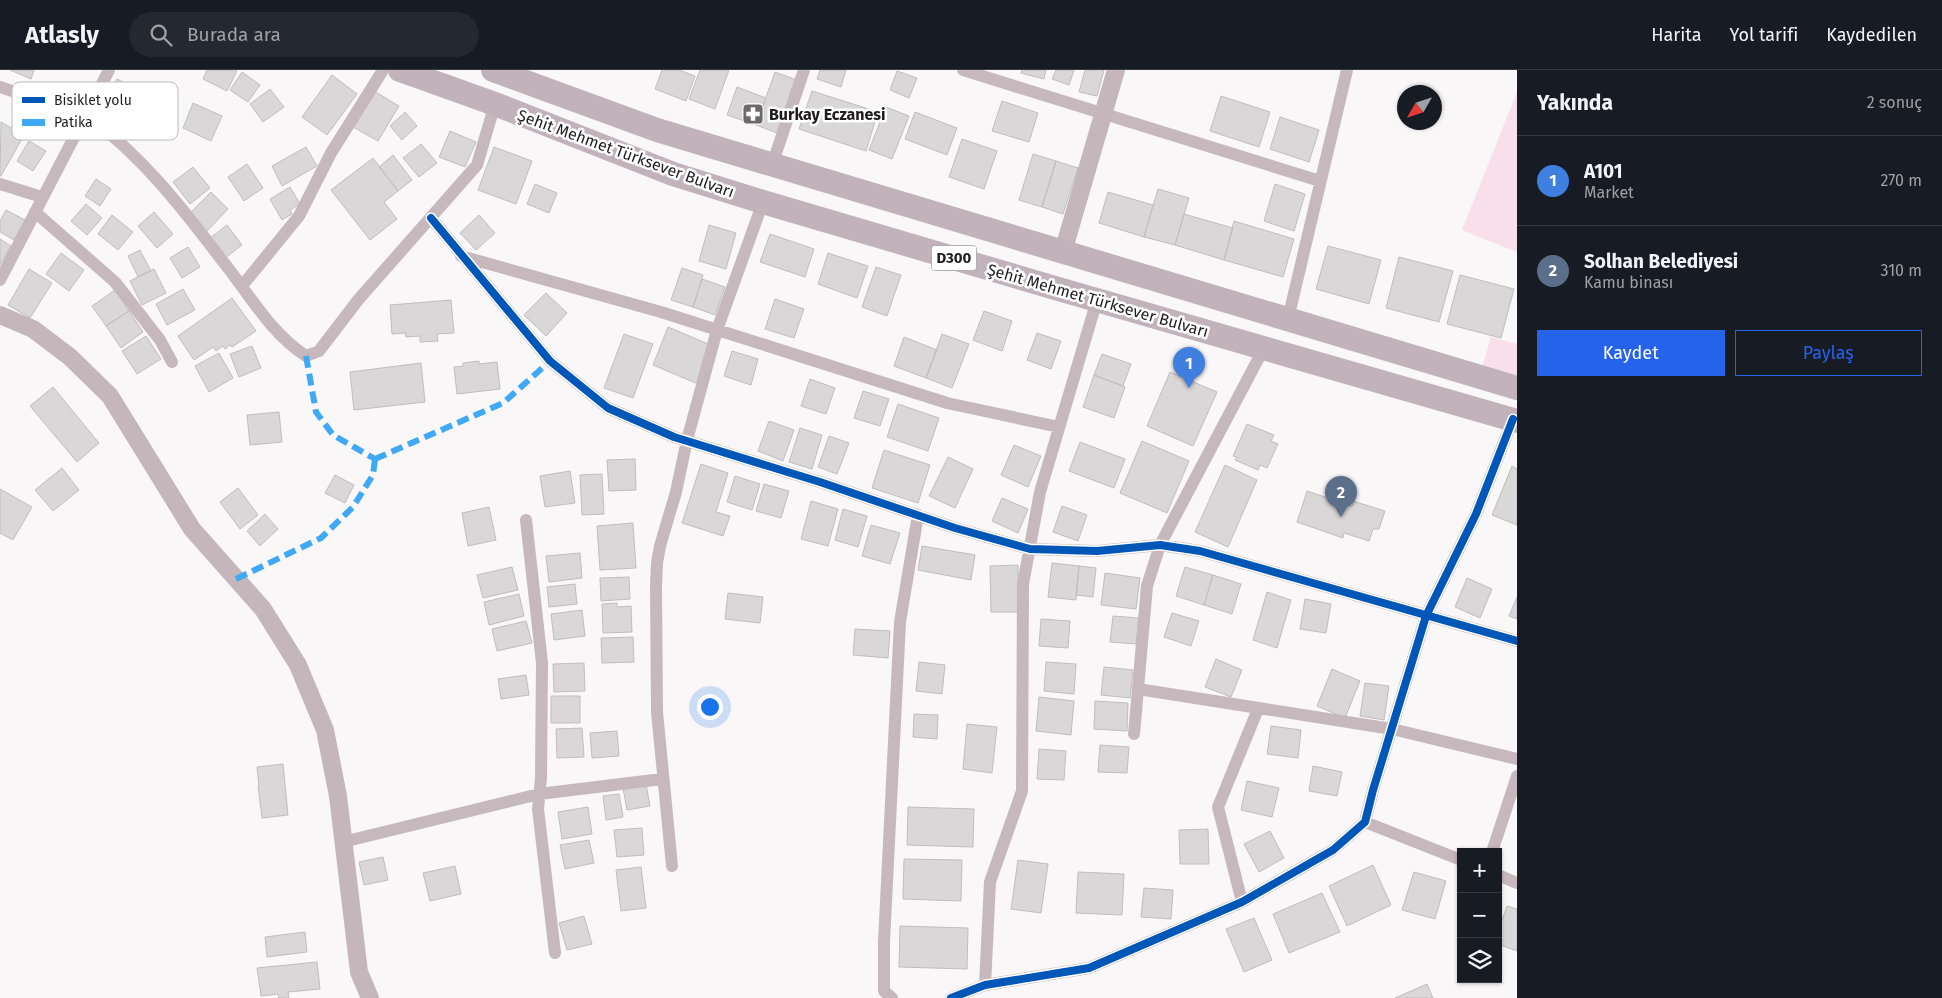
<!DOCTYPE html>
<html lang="tr">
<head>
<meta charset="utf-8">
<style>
  :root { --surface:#171b24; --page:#242831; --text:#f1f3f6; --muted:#9ea1a6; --line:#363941; --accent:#2563eb }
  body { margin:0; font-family:"Fira Sans",sans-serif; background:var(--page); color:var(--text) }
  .controls { position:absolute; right:15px; bottom:15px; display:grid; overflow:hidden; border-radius:0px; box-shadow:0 1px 4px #0004 }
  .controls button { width:45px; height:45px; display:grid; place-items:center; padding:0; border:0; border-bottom:1px solid var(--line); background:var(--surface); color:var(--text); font:25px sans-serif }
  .compass { position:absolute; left:1397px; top:15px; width:45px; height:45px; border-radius:50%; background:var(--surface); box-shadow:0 1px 4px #0004; rotate:231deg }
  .you { position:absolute; left:709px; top:636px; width:18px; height:18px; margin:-12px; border:4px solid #fff; border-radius:50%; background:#1a73e8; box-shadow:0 0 0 8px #1a73e833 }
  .badge { display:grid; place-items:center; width:32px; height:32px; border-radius:50%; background:var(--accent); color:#fff; font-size:16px; font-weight:700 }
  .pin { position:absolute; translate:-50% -41px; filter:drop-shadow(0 1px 2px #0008) }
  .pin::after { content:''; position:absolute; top:26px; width:18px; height:15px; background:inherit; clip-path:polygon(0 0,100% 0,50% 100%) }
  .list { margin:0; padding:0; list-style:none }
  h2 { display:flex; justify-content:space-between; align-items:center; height:65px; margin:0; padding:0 20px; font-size:21px }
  h2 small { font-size:16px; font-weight:400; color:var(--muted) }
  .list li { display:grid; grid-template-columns:32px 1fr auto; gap:15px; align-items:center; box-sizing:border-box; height:90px; padding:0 20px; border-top:1px solid var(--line) }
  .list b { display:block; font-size:19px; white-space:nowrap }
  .list p { margin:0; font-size:16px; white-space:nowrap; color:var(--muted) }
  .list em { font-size:16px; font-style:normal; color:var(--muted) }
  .actions { display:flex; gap:10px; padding:15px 20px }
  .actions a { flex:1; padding:11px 0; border:1px solid var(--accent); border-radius:0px; text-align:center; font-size:18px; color:var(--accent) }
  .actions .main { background:var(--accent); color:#fff }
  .icon { flex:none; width:28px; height:28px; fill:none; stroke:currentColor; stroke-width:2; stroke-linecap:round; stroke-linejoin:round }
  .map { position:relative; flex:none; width:1517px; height:928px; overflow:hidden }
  header { display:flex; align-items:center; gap:30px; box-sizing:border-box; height:70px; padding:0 25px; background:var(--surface); border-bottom:1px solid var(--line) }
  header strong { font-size:24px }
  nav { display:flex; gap:28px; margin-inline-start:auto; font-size:18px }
  .search { width:350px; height:45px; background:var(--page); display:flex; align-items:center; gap:12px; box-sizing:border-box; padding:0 18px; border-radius:28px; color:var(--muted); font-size:19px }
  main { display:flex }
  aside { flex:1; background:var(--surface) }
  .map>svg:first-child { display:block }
</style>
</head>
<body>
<header>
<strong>Atlasly</strong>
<div class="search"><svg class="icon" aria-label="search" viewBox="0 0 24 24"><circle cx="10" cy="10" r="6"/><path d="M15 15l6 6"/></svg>Burada ara</div>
<nav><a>Harita</a><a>Yol tarifi</a><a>Kaydedilen</a></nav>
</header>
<main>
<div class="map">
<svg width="1517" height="928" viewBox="0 0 1517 928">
  <rect width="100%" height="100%" fill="#f9f7f8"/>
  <!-- green -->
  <path fill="#f8dfea" d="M1517,22V182L1462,160Z
    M1491,267L1517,274V311L1481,301Z"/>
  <!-- building -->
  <path fill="#d9d7d8" stroke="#bfbdbe" d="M10,0H34L31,9Z
    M207,0H235L237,1L227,21L203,9Z
    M662,0H679L695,6L686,31L655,19Z
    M700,0H729L715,39L689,29Z
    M820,0H846L841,17L817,9Z
    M1022,0H1046L1044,9L1021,3Z
    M1056,0H1074L1069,15L1052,9Z
    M1085,0H1104L1097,26L1079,22Z
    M897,1L917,8L909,28L890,20Z
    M242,2L260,15L248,32L230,20Z
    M775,2L797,10L777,63L756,55Z
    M332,5L357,24L327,65L302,47Z
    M117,9L141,21L130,43L106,32Z
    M55,12L80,33L67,48L42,26Z
    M737,17L766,28L756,55L727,45Z
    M270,19L284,37L263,52L250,34Z
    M374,21L399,36L378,71L353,57Z
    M812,21L878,42L866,81L799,59Z
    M1221,26L1270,42L1259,77L1210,61Z
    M1002,31L1038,43L1029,72L992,61Z
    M193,33L222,46L211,71L183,58Z
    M886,37L909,46L892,89L869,80Z
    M405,42L417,56L402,70L390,56Z
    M915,42L957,58L947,85L905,69Z
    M1280,47L1319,60L1309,92L1270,79Z
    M1,52L24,65L1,106H0Z
    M450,61L476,72L465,97L439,87Z
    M962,69L997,81L984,119L949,107Z
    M29,71L46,81L33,101L17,91Z
    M421,74L437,93L419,107L403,88Z
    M306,77L317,96L282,116L272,96Z
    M494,77L532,91L516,134L478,120Z
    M1033,84L1056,91L1042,137L1019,130Z
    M393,85L412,110L398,121L379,97Z
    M373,88L398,121L384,132L397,149L370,170L331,120Z
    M1056,91L1078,98L1063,144L1042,137Z
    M247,94L263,118L244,131L228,107Z
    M193,97L210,118L190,134L173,112Z
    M96,109L111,119L100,136L85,126Z
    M535,114L557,123L549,143L527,134Z
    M1275,114L1305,124L1294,161L1264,151Z
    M290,117L300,134L290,140L292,144L282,150L270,129Z
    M1158,119L1189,128L1175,175L1144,167Z
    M211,122L228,139L207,161L189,144Z
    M1108,122L1153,135L1144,167L1099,153Z
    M86,134L102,148L87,165L71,151Z
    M6,140L25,150L14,170L0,162V151Z
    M154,142L173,164L157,178L138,156Z
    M1184,144L1233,158L1224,190L1175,175Z
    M112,145L133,162L118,180L98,164Z
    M479,145L495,163L476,180L460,163Z
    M1234,151L1294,169L1283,207L1224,190Z
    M227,155L242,175L225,188L209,169Z
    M709,155L736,163L726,199L699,191Z
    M770,164L814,179L805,207L760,192Z
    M0,169L11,176L0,195Z
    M1328,176L1381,190L1369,234L1316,219Z
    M188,177L200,197L182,208L170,188Z
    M140,180L151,201L138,207L128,186Z
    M61,183L84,200L69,221L46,204Z
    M828,183L868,196L857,228L818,214Z
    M1399,187L1453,201L1439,252L1386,238Z
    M876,197L901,205L887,246L862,237Z
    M682,198L703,205L693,237L671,230Z
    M29,199L52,213L30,248L8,235Z
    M154,199L166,223L142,235L130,211Z
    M1460,205L1514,219L1501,268L1447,254Z
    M702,209L725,217L715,245L693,237Z
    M183,219L195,240L167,255L156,234Z
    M115,220L129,241L106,256L92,236Z
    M546,223L567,243L546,266L524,245Z
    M232,228L256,261L232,277L230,275L225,279L223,276L216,281L213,277L194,290L178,266Z
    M775,229L804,239L794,268L765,259Z
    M451,230L454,263L437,264L438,271L420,272V266L406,267L405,263L392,264L390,235Z
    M129,241L143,262L121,278L106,256Z
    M984,241L1012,251L1002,281L973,270Z
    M668,257L713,276L698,314L653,295Z
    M1037,263L1061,271L1051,299L1027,290Z
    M624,264L653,274L633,328L604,318Z
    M942,264L969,274L952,318L926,308Z
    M146,266L161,289L137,304L122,281Z
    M904,267L937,280L926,308L894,296Z
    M252,276L261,298L239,307L230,284Z
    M732,281L758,289L751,315L724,306Z
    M219,283L233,308L209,322L195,296Z
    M1102,284L1131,294L1123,316L1094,305Z
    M479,291V294L497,292L500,319L457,324L454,297L463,296V293Z
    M421,293L425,332L354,340L350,302Z
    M1170,302L1217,322L1193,376L1147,356Z
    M1094,305L1125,317L1114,348L1083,337Z
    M810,309L835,318L826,344L801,336Z
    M53,317L99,373L77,392L30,336Z
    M863,321L889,329L880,356L854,348Z
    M898,334L939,348L928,381L887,367Z
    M279,342L282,372L250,375L247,345Z
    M769,351L794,360L783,391L758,381Z
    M1247,354L1274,365L1271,371L1278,374L1267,398L1260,395L1258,400L1235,390L1237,387L1233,386Z
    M800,358L822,365L812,399L789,392Z
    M829,366L849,373L837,404L818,397Z
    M1142,371L1189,391L1167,443L1120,423Z
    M1080,372L1125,389L1114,418L1069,401Z
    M1014,375L1041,386L1028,417L1001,405Z
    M884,380L930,395L918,433L872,418Z
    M948,387L973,399L955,438L929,426Z
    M635,389L636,420L609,421L607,390Z
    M701,394L728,403L716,442L730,446L723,466L682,453Z
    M1225,395L1257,410L1228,477L1195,462Z
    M1512,396L1517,399V455L1492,445Z
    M62,398L79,420L53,441L35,420Z
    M570,401L575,433L545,437L540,406Z
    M602,404L604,444L582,445L580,405Z
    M335,405L354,415L345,433L325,423Z
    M735,406L760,414L752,440L727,432Z
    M764,414L789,421L781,448L756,441Z
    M238,418L258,445L240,459L220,432Z
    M0,419L32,437L13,470L0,463Z
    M1307,421L1352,436L1353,431L1385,441L1379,459H1373L1369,471L1344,463L1343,468L1297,452Z
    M1002,428L1028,439L1018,463L992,451Z
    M811,431L838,439L828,476L801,469Z
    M1062,436L1087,445L1078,471L1053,462Z
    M489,437L496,470L468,476L462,443Z
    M843,439L867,446L858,477L835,470Z
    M265,444L278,459L260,476L247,461Z
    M633,453L636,498L600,500L597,456Z
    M871,455L900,463L890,494L862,486Z
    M922,476L975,485L971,510L918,500Z
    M580,483L582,508L549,512L546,486Z
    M1052,493L1079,496L1076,530L1048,527Z
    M1018,495L1019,542H991L990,496Z
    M1079,496L1096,498L1093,527L1076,525Z
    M512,497L518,520L483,528L477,505Z
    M1185,497L1213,505L1204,535L1176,526Z
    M1105,503L1140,508L1136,539L1101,535Z
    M1213,505L1241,514L1232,544L1204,535Z
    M629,507L630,529L601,531L600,508Z
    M1467,508L1492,519L1480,548L1455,537Z
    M575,514L577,534L549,537L547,517Z
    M1267,522L1291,530L1277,578L1253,570Z
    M728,523L763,527L760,553L725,549Z
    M519,524L524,546L489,555L484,532Z
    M1517,527V549L1509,546Z
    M1305,529L1331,534L1326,563L1300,559Z
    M617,533V537L631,536L632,562L603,563L602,534Z
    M582,540L585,566L554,570L551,544Z
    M1172,543L1199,551L1191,576L1164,567Z
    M1113,546L1139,548L1136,574L1110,572Z
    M1041,549L1070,551L1068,578L1039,576Z
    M526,551L532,573L497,581L492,559Z
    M855,559L890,561L888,588L853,585Z
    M633,567L634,592L602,593L601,568Z
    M1216,589L1242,600L1231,627L1205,617Z
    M919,592L945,595L942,624L916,621Z
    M1046,592L1076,594L1074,624L1044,621Z
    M584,593L585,621L554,622L553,594Z
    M1104,597L1133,600L1130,628L1101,625Z
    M1332,599L1360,611L1345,648L1317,636Z
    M526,605L529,625L501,629L498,609Z
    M1365,613L1389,616L1384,650L1360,646Z
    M551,626H580V653H551Z
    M1039,627L1074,631L1071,665L1036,661Z
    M1095,631L1128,633L1127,661L1094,659Z
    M914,644L938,645L937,669L913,667Z
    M967,654L997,657L992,703L963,699Z
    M1271,656L1301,660L1298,688L1267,684Z
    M582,658L584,687L557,688L556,659Z
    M617,661L619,686L592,688L590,663Z
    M1100,675L1129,677L1127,703L1098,702Z
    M1039,679L1066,681L1064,710L1037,709Z
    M283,694L288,745L262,748L258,716H259L257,697Z
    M1313,696L1342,702L1337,726L1309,721Z
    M1247,711L1279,718L1272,747L1241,740Z
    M646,714L650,736L627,740L623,718Z
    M619,724L623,747L606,750L603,726Z
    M588,737L592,764L562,769L558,742Z
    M908,737L974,739L973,777L907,775Z
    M642,758L644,785L617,787L614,760Z
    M1208,759L1209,794H1180L1179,760Z
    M1270,761L1284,788L1259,802L1244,774Z
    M589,770L594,793L565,799L560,775Z
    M383,787L388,810L364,815L359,792Z
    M904,789L962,790L961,831L903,829Z
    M1018,790L1048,794L1041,843L1011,839Z
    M1373,795L1391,835L1347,856L1329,816Z
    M455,796L461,824L430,831L423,803Z
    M641,797L646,838L621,841L616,800Z
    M1078,802L1124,804L1122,845L1076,843Z
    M1414,802L1446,811L1435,849L1402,840Z
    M1144,818L1173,820L1171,849L1141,847Z
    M1322,823L1340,862L1289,883L1273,844Z
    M1507,836L1517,839V881L1498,874V861Z
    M584,846L592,874L567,880L559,853Z
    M1254,848L1272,890L1244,902L1226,859Z
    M900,856L968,858L967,899L899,897Z
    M305,862L307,882L267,887L265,867Z
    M317,892L320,919L288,922L289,928H279L278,924L261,926L257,898Z
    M1427,914L1433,928H1395Z"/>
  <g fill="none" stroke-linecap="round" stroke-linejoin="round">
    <!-- street -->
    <path stroke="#c7b8be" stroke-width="12" d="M963,0L1320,111
      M0,17L21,24L75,65
      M86,45C141,85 180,135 221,189C248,222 269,262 306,286L319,281L358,230L477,95L495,34
      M772,95L804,0
      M0,114L42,127
      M35,142L115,212L160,270L172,292
      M431,148L550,291L608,338L674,367L820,412L955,458L1030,479L1097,481L1160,475L1200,481L1517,571
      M461,186L661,242L947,333L1059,357
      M0,210L109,0
      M242,216L299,146L331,83L383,0
      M1288,249L1347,0
      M526,450L542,593L541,708L538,739L555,883
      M1138,619L1392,659L1517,689
      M1134,664L1147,516L1160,475L1264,278
      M1365,752L1461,790
      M343,772L539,724L662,709
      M1492,782L1517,706
      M672,796L657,642L656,516L657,493L660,476L676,422L687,370L717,260L763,132
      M1498,805L1517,813
      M1242,832L1218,737L1258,639
      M985,915L990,812L1022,721L1023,514L1040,422L1097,230
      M892,928L884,921V872L900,552L918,445
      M951,928L985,915L1089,898L1242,832L1333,780L1365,752L1373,720L1426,546L1476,444L1513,349"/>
    <!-- secondary -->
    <path stroke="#c5b6bc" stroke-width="18" d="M1063,182L1116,0
      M0,245L33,259L70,287L110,326L192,459L263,539L298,595L325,660L338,726L359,902L370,928"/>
    <!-- highway -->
    <path stroke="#c2b3ba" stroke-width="24" d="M400,0L495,34L673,104L763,132L1055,218L1517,351
      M493,0L657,60L1517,318"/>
    <!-- quiet -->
    <path stroke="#3fa9f5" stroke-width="6" stroke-dasharray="12 6" stroke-linecap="butt" d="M306,286L316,342L333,365L375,389
      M375,389L503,333L550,291
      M236,509L321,468L353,437L373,405L375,389"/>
    <!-- cycleway casing -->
    <g stroke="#fff" stroke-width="11">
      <path id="cycleway" d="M431,148L550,291L608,338L674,367L820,412L955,458L1030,479L1097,481L1160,475L1200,481L1517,571
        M951,928L985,915L1089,898L1242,832L1333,780L1365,752L1373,720L1426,546L1476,444L1513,349"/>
    </g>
    <!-- cycleway -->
    <use href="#cycleway" stroke="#0057b8" stroke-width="8"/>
  </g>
  <!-- icons -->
  <defs>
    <g id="pharmacy-square" transform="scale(1.125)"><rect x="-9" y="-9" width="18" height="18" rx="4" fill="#6b696a" stroke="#fff"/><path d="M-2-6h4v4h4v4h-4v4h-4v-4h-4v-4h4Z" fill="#fff"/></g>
  </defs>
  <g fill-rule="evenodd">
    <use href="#pharmacy-square" x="753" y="44"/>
  </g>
  <g text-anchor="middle" stroke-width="5" stroke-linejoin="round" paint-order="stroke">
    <!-- shield labels -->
    <rect fill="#fff" stroke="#626061" stroke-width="1" x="931.5" y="175.5" width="45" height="25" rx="4"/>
    <g font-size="15" font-weight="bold" fill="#1e1c1d">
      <text x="954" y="193">D300</text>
    </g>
    <!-- poi labels -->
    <g font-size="16" font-weight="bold" fill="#1e1c1d" stroke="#fff" text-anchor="start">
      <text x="769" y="50">Burkay Eczanesi</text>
    </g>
    <!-- street labels -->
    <g font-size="16" fill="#1e1c1d" stroke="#fff">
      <text transform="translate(626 83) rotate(20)" y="6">Şehit Mehmet Türksever Bulvarı</text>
      <text transform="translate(1098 230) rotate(16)" y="6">Şehit Mehmet Türksever Bulvarı</text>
    </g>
  </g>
  <!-- legend -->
  <rect x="12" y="12" width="166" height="58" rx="8" fill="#fff" stroke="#bcbbbb" stroke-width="1"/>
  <rect x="22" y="27" width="23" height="6" fill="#0057b8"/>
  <rect x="22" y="49" width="23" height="7" fill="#3fa9f5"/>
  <g font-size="14" fill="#1e1c1d">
    <text x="54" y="35">Bisiklet yolu</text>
    <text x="54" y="57">Patika</text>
  </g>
</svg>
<div class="controls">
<button>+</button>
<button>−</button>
<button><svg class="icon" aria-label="layers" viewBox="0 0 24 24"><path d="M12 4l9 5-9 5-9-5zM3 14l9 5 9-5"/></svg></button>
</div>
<svg class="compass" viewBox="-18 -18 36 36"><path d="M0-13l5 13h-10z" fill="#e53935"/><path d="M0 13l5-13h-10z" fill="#9ea1a6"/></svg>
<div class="you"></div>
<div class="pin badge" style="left:1189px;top:318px;background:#3f7fe0">1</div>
<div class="pin badge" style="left:1341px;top:447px;background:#5c6f8a">2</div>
</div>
<aside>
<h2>Yakında<small>2 sonuç</small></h2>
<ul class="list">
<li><span class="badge" style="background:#3f7fe0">1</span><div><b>A101</b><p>Market</p></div><em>270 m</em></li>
<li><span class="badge" style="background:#5c6f8a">2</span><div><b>Solhan Belediyesi</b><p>Kamu binası</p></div><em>310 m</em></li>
</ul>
<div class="actions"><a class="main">Kaydet</a><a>Paylaş</a></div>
</aside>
</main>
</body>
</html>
